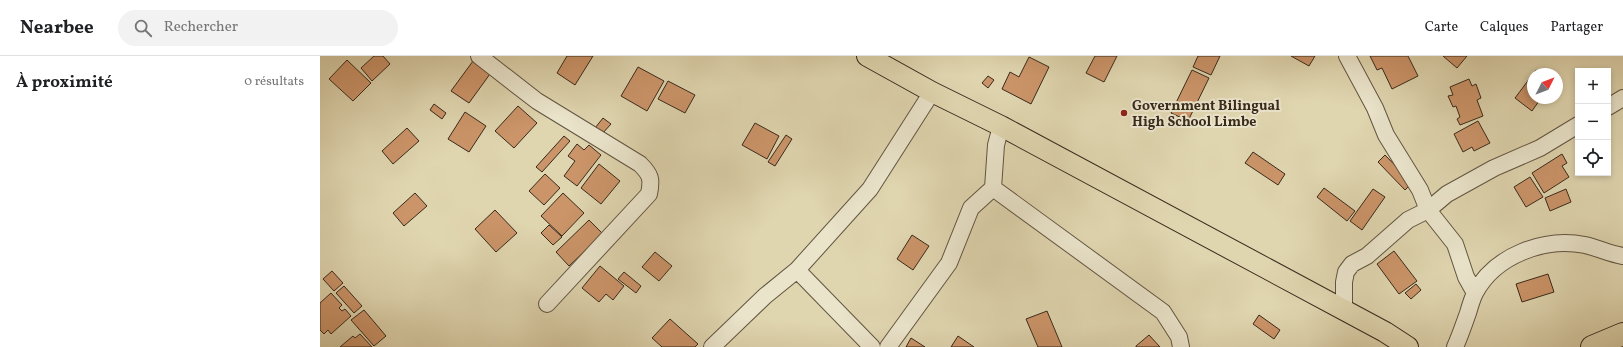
<!DOCTYPE html>
<html lang="fr">
<head>
<meta charset="utf-8">
<style>
  :root { --surface:#fff; --page:#f2f2f2; --text:#202124; --muted:#757577; --line:#e0e0e0 }
  body { margin:0; font-family:Vollkorn,serif; background:var(--page); color:var(--text) }
  .controls { position:absolute; right:12px; top:12px; display:grid; overflow:hidden; border-radius:0px; box-shadow:0 2px 6px #0003 }
  .controls button { width:36px; height:36px; display:grid; place-items:center; padding:0; border:0; border-bottom:1px solid var(--line); background:var(--surface); color:var(--text); font:20px sans-serif }
  .compass { position:absolute; left:1207px; top:12px; width:36px; height:36px; border-radius:50%; background:var(--surface); box-shadow:0 2px 6px #0003; rotate:48deg }
  .list { margin:0; padding:0; list-style:none }
  h2 { display:flex; justify-content:space-between; align-items:center; height:52px; margin:0; padding:0 16px; font-size:17px }
  h2 small { font-size:13px; font-weight:400; color:var(--muted) }
  .icon { flex:none; width:22px; height:22px; fill:none; stroke:currentColor; stroke-width:2; stroke-linecap:round; stroke-linejoin:round }
  .map { position:relative; flex:none; width:1303px; height:291px; overflow:hidden }
  header { display:flex; align-items:center; gap:24px; box-sizing:border-box; height:56px; padding:0 20px; background:var(--surface); border-bottom:1px solid var(--line) }
  header strong { font-size:19px }
  nav { display:flex; gap:22px; margin-inline-start:auto; font-size:14px }
  .search { width:280px; height:36px; background:var(--page); display:flex; align-items:center; gap:10px; box-sizing:border-box; padding:0 14px; border-radius:22px; color:var(--muted); font-size:15px }
  main { display:flex }
  aside { flex:1; background:var(--surface) }
  .map>svg:first-child { display:block }
</style>
</head>
<body>
<header>
<strong>Nearbee</strong>
<div class="search"><svg class="icon" aria-label="search" viewBox="0 0 24 24"><circle cx="10" cy="10" r="6"/><path d="M15 15l6 6"/></svg>Rechercher</div>
<nav><a>Carte</a><a>Calques</a><a>Partager</a></nav>
</header>
<main>
<aside>
<h2>À proximité<small>0 résultats</small></h2>
<ul class="list">
</ul>
</aside>
<div class="map">
<svg width="1303" height="291" viewBox="0 0 1303 291">
  <rect width="100%" height="100%" fill="#dfd5af"/>
  <filter id="stains"><feTurbulence type="fractalNoise" baseFrequency=".005" numOctaves="4"/><feColorMatrix values="0 0 0 0 .2 0 0 0 0 .09 0 0 0 0 .02 0 0 0 .5 -.17"/></filter>
  <radialGradient id="worn" r=".72"><stop offset=".6" stop-color="#630" stop-opacity="0"/><stop offset="1" stop-color="#630" stop-opacity=".3"/></radialGradient>
  <!-- building -->
  <path fill="#cb9469" stroke="#382a1c" d="M54,0H63L70,8L52,25L41,12Z
    M247,0H273L255,29L237,17Z
    M775,0H797L784,26L766,17Z
    M878,0H900L891,19L873,11Z
    M971,0H995L989,10Z
    M1050,0H1088L1098,20L1072,33L1062,12L1057,14Z
    M1123,0H1147L1137,12Z
    M709,1L729,11L711,48L682,33L690,16L699,21Z
    M27,4L51,27L33,45L9,23Z
    M153,5L170,18L149,47L131,35Z
    M318,11L344,25L327,55L301,40Z
    M872,14L889,22L868,65L851,57Z
    M1216,14L1221,18H1213V42H1221L1212,55L1195,42Z
    M668,20L674,24L668,32L662,27Z
    M1149,23L1152,30L1156,28L1161,42L1157,44L1163,60L1140,69L1137,63L1140,61L1136,50L1133,51L1128,40L1133,39L1130,31Z
    M348,25L375,39L365,57L338,43Z
    M114,48L126,57L122,63L110,54Z
    M198,50L217,67L194,92L175,75Z
    M145,56L166,70L149,96L128,83Z
    M283,62L291,68L282,78L275,72Z
    M1158,65L1170,87L1154,95L1152,91L1143,96L1134,78Z
    M435,67L459,80L447,103L422,89Z
    M87,72L99,85L73,108L62,95Z
    M466,79L472,83L455,110L448,106Z
    M244,80L250,85L222,116L216,111Z
    M257,88L264,94L269,89L281,99L257,130L244,120L255,105L248,100Z
    M933,96L965,118L958,129L925,107Z
    M1242,98L1247,107L1242,110L1249,121L1224,137L1212,117Z
    M1065,99L1092,127L1085,134L1058,106Z
    M279,108L300,125L281,148L261,132Z
    M225,118L240,132L224,149L209,135Z
    M1210,121L1223,141L1206,151L1194,131Z
    M1004,132L1035,155L1027,165L997,141Z
    M1053,133L1065,141L1042,174L1030,165Z
    M1246,133L1251,146L1230,155L1225,142Z
    M95,137L107,150L84,170L73,157Z
    M243,137L264,157L242,180L221,160Z
    M175,154L197,177L176,196L155,173Z
    M269,164L283,178L249,210L236,196Z
    M229,169L242,181L233,189L221,177Z
    M592,179L609,190L593,214L577,203Z
    M1074,195L1097,225L1079,238L1057,208Z
    M335,196L352,210L339,225L322,211Z
    M280,210L304,230L293,244L286,238L279,246L262,232Z
    M12,215L23,227L14,235L3,223Z
    M304,216L321,230L316,237L298,223Z
    M1228,218L1234,236L1202,246L1196,228Z
    M1096,228L1101,234L1091,243L1085,237Z
    M24,230L42,250L34,257L16,237Z
    M11,237L22,249L19,252L22,255L25,253L31,260L11,278L8,274L4,278L0,274V247Z
    M44,254L66,280L54,290L31,264Z
    M727,255L742,291H718L706,263Z
    M939,259L960,274L954,283L933,268Z
    M350,263L378,288L375,291H342L332,282Z
    M40,278L52,291H20L33,280L35,282Z
    M829,279L840,291H816V290Z
    M638,280L654,291H631Z
    M591,282L605,291H586Z"/>
  <g fill="none" stroke-linecap="round" stroke-linejoin="round">
    <!-- minor casing -->
    <g stroke="#625541" stroke-width="18">
      <path id="minor" d="M159,0L217,45L320,108C331,119 332,123 329,138L227,248
        M1027,0L1055,52L1066,79L1100,134L1108,154L1135,188L1146,221L1155,237
        M1288,51L1303,42
        M681,70L676,89L673,132L843,256L859,281L861,291
        M477,214L552,291
        M1024,254V226L1026,216L1032,208L1047,200L1088,164L1108,154L1127,138L1174,112L1220,92L1258,69
        M392,291L445,240L477,214L550,133L612,36
        M568,291L629,207L651,152L673,132
        M1135,291C1140,280 1144,268 1148,257C1150,250 1152,243 1155,237C1175,199 1225,181 1265,189C1278,192 1290,198 1303,200"/>
    </g>
    <!-- major casing -->
    <g stroke="#382a1c" stroke-width="22">
      <path id="major" d="M547,0L612,36L681,70L1024,254L1065,276L1088,291"/>
    </g>
    <!-- highway casing -->
    <g stroke="#382a1c" stroke-width="24">
      <path id="highway" d="M1272,291L1303,278"/>
    </g>
    <!-- minor -->
    <use href="#minor" stroke="#eae4cb" stroke-width="16"/>
    <!-- major -->
    <use href="#major" stroke="#dfd5af" stroke-width="20"/>
    <!-- highway -->
    <use href="#highway" stroke="#dfd5af" stroke-width="22"/>
  </g>
  <!-- markers -->
  <circle fill="#8f2418" stroke="#eae4cb" stroke-width="1.5" cx="804" cy="57" r="4"/>
  <g text-anchor="middle" stroke-width="4" stroke-linejoin="round" paint-order="stroke">
    <!-- poi labels -->
    <g font-size="14" font-weight="bold" fill="#382a1c" stroke="#eae4cb" text-anchor="start">
      <text x="812" y="54">Government Bilingual<tspan x="812" dy="16">High School Limbe</tspan></text>
    </g>
  </g>
  <rect width="100%" height="100%" filter="url(#stains)"/>
  <rect width="100%" height="100%" fill="url(#worn)"/>
</svg>
<div class="controls">
<button>+</button>
<button>−</button>
<button><svg class="icon" aria-label="locate" viewBox="0 0 24 24"><circle cx="12" cy="12" r="6"/><path d="M12 2v4M12 18v4M2 12h4M18 12h4"/></svg></button>
</div>
<svg class="compass" viewBox="-18 -18 36 36"><path d="M0-13l5 13h-10z" fill="#e53935"/><path d="M0 13l5-13h-10z" fill="#757577"/></svg>
</div>
</main>
</body>
</html>
